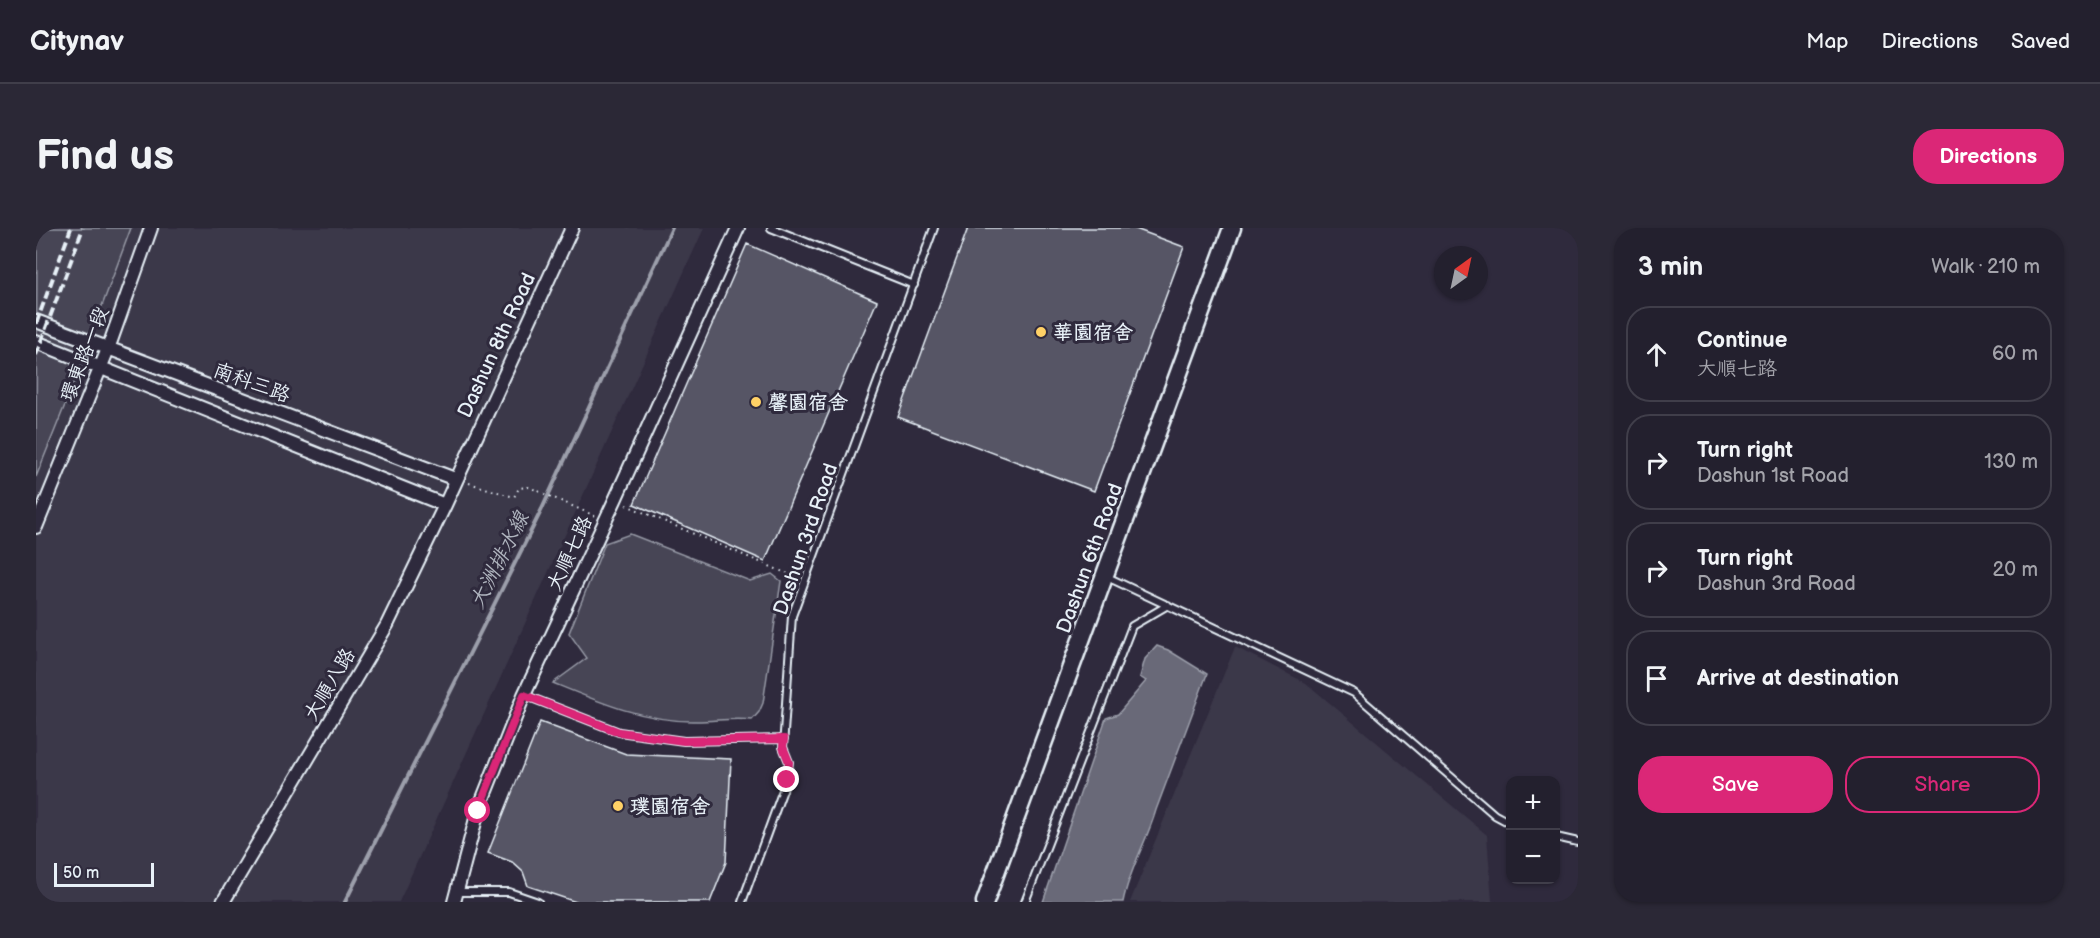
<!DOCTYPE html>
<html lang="en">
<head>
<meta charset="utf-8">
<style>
  :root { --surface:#23202e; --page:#2b2836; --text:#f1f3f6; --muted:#a3a3aa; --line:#403e4a; --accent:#db2777 }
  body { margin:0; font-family:"Balsamiq Sans","LXGW WenKai TC",sans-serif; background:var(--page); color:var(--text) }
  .controls { position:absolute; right:18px; bottom:18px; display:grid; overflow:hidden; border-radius:12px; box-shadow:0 2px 4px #0004 }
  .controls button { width:54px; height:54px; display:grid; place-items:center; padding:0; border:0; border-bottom:2px solid var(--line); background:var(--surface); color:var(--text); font:30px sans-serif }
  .compass { position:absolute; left:1398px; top:18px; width:54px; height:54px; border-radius:50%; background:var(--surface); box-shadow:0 2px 4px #0004; rotate:33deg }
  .scale { position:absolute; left:18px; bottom:15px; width:100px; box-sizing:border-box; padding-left:6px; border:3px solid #e8f1f8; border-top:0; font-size:16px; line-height:21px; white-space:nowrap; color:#e8f1f8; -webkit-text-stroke:4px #2f2a3d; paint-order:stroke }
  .stop { position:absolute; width:18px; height:18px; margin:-14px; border:4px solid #db2777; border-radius:50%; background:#fff }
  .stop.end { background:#db2777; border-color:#fff; box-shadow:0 2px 6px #0008 }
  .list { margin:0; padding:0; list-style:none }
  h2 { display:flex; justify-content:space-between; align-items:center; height:78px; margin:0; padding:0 24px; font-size:26px }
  h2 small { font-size:20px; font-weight:400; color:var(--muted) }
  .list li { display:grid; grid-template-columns:39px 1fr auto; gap:18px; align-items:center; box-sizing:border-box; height:96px; margin:0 12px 12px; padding:0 12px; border:2px solid var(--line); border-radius:24px }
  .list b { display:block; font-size:22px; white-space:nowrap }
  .list p { margin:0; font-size:20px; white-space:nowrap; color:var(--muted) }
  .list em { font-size:20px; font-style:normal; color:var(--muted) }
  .actions { display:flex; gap:12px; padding:18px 24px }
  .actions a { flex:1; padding:14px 0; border:2px solid var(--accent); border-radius:24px; text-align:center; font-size:21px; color:var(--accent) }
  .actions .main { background:var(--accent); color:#fff }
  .icon { flex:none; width:33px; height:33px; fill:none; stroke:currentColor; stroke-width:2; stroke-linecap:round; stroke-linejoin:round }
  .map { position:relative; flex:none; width:1542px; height:674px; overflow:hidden; border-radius:24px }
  header { display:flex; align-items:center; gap:36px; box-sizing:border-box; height:84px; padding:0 30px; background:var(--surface); border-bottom:2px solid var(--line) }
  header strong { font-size:28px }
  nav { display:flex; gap:33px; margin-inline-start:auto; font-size:21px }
  .intro { display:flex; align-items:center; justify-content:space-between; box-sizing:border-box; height:144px; padding:0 36px }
  h1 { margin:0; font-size:42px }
  .button { padding:15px 27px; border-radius:24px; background:var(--accent); color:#fff; font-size:21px; font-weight:700 }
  main { display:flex; gap:36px; padding:0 36px }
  aside { flex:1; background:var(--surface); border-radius:24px; box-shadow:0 2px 4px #0004 }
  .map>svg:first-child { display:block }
</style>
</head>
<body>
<header>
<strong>Citynav</strong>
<nav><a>Map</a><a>Directions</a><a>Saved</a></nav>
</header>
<div class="intro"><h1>Find us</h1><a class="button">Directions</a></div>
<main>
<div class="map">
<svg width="1542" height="674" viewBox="0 0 1542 674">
  <rect width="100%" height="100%" fill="#2f2a3d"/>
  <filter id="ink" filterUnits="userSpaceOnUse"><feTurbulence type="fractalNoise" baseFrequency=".0167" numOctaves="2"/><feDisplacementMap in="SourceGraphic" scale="12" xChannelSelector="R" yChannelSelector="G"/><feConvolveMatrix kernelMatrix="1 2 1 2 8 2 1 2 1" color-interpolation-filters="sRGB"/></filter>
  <g filter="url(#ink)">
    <!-- built -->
    <path fill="#3b3749" d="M0,0H668L363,674H0Z
      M1199,419L1270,455L1451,607L1456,673L1460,674H1094Z"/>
    <!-- green -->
    <path fill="#464455" stroke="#979aa6" stroke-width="1.5" d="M1,0H95L31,172L0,249Z
      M594,306L714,353L736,346L745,353L727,475L723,484L716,492C696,489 676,494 656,493C607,493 561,473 517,455L551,430L533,405L569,315Z"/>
    <!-- water -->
    <path fill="#696978" stroke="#9c9fab" stroke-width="1.5" d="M1121,418L1132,422L1171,446L1120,582C1111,613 1093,642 1087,674H1007L1070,490L1082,486L1110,453L1104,449L1109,431Z"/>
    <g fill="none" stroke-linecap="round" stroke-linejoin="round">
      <!-- stream -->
      <path stroke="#9c9fab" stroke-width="4" d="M309,674L506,281L636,0"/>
    </g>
    <!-- building -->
    <path fill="#575565" stroke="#e8f1f8" stroke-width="1.5" d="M932,0H1097L1148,19L1058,263L862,189Z
      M711,16L841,73L729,333L598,276Z
      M504,494L590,526L695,531L690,634L674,674H540L492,658L487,644L476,634L452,625Z"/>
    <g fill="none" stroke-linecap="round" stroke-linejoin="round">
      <!-- lane casing -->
      <g stroke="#e8f1f8" stroke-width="10">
        <path id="lane" d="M735,0L878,57
          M1069,348L1318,465L1459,587L1474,595
          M488,467L583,504L648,513L748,511
          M1520,609L1542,614
          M422,664H473L502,674
          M706,674L751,551L753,534L747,519L756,388L898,0
          M989,674L1096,398L1132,377"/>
      </g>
      <!-- street casing -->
      <g stroke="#e8f1f8" stroke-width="16">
        <path id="street" d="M0,93L419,251
          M0,114L409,277
          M0,299L72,121L115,0
          M187,674L351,397L409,277L536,0
          M418,674L442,583L488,467L579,272L702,0"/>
      </g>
      <!-- secondary casing -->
      <g stroke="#e8f1f8" stroke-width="21">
        <path id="secondary" d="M949,674L1196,0"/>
      </g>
      <!-- path -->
      <path stroke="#e8f1f8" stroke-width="2" stroke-dasharray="1.5 4.5" stroke-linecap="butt" d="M433,255L478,269L483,260L493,259L559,288
        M590,277L759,349"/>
      <!-- lane -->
      <use href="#lane" stroke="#2f2a3d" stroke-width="6"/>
      <!-- street -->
      <use href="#street" stroke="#2f2a3d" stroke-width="12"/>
      <!-- secondary -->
      <use href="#secondary" stroke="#2f2a3d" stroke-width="16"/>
      <!-- rail -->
      <path stroke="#e8f1f8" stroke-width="4" stroke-dasharray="9 4.5" stroke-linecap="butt" d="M0,96L35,0
        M0,127L47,0"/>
    </g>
  </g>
  <g fill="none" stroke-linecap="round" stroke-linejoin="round" filter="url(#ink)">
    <!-- route -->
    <path stroke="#db2777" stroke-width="8" d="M442,583L488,467L583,504L648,513L748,511L747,519L753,534L751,552"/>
  </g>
  <!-- markers -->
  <g fill="#ffd166" stroke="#2f2a3d" stroke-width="2">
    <circle cx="1005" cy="104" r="6"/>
    <circle cx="720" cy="174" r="6"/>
    <circle cx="582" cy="578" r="6"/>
  </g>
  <g text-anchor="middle" stroke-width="6" stroke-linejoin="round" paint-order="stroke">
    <!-- poi labels -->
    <g font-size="20" font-weight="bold" fill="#e8f1f8" stroke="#2f2a3d" text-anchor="start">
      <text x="1017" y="111">華園宿舍</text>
      <text x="732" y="181">馨園宿舍</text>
      <text x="594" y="585">璞園宿舍</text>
    </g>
    <!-- street labels -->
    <g font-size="20" fill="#e8f1f8" stroke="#2f2a3d">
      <text transform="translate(460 117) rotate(-65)" y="7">Dashun 8th Road</text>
      <text transform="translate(48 126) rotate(-69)" y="7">環東路一段</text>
      <text transform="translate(216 154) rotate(20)" y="7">南科三路</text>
      <text transform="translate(769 311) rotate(-71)" y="7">Dashun 3rd Road</text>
      <text transform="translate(533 325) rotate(-65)" y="7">大順七路</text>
      <text transform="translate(1053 330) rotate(-70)" y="7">Dashun 6th Road</text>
      <text transform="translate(293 456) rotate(-59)" y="7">大順八路</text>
    </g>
    <!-- water labels -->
    <g font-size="21" font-style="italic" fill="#afb4be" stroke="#2f2a3d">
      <text transform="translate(463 332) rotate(-63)" y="7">大洲排水線</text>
    </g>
  </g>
</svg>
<div class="controls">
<button>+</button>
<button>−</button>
</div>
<svg class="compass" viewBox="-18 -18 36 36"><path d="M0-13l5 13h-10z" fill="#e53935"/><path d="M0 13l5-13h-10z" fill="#a3a3aa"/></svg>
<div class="scale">50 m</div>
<div class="stop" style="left:442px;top:583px"></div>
<div class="stop end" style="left:751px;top:552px"></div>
</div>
<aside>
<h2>3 min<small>Walk · 210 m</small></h2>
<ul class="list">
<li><svg class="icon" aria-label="ahead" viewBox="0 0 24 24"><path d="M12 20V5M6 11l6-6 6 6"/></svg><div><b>Continue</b><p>大順七路</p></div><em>60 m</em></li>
<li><svg class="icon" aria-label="right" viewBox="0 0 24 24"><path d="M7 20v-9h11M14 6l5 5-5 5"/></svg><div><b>Turn right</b><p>Dashun 1st Road</p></div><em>130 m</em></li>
<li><svg class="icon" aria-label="right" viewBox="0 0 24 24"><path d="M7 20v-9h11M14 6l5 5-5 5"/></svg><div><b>Turn right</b><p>Dashun 3rd Road</p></div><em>20 m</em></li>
<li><svg class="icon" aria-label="arrive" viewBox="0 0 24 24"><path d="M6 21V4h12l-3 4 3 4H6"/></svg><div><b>Arrive at destination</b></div></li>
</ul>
<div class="actions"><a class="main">Save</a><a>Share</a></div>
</aside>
</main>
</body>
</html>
